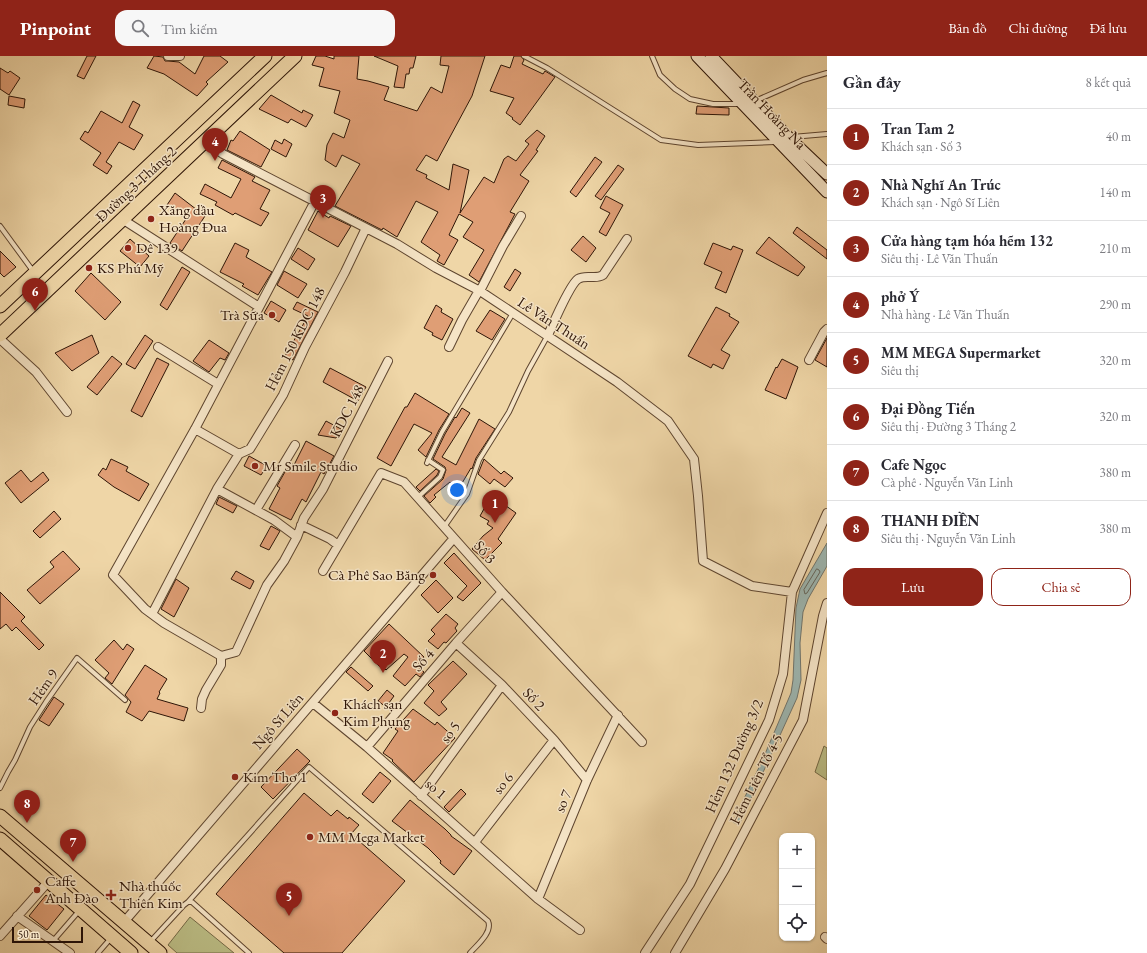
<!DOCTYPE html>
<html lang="vi">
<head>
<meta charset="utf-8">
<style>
  :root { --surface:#fff; --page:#f7f7f7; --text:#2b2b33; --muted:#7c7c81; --line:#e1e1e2; --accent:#8f2418 }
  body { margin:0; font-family:"EB Garamond",serif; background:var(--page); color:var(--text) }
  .controls { position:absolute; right:12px; bottom:12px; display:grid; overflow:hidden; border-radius:8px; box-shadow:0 1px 3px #0004 }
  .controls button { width:36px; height:36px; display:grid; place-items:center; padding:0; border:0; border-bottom:1px solid var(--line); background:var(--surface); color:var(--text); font:20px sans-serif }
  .scale { position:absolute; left:12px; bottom:10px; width:71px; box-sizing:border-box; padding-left:4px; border:2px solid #2e1507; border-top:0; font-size:11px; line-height:14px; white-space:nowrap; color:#2e1507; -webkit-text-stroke:3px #f5e4c6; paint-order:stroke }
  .you { position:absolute; left:457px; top:434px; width:14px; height:14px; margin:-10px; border:3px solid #fff; border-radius:50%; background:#1a73e8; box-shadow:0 0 0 6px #1a73e833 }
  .badge { display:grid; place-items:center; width:26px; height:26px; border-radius:50%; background:var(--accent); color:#fff; font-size:13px; font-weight:700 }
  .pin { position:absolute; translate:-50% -33px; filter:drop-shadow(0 1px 2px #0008) }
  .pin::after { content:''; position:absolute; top:21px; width:14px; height:12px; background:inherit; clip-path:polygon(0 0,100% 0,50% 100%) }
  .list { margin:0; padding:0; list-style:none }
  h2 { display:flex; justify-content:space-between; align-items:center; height:52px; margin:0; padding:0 16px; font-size:17px }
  h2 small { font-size:13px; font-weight:400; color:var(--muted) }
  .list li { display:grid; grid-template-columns:26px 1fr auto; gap:12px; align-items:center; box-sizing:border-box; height:56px; padding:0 16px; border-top:1px solid var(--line) }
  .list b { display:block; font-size:15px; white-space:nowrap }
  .list p { margin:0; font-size:13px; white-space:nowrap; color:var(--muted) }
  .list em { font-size:13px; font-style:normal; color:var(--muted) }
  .actions { display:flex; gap:8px; padding:12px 16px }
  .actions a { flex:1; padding:9px 0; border:1px solid var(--accent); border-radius:12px; text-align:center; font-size:14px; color:var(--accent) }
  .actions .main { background:var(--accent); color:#fff }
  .icon { flex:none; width:22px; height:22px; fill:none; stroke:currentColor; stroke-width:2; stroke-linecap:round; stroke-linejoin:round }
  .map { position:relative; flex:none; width:827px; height:897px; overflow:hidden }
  header { display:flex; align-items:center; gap:24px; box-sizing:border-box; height:56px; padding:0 20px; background:var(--accent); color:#fff }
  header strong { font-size:19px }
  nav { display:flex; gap:22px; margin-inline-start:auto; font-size:14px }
  .search { width:280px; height:36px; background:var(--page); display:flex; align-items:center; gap:10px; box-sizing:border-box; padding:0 14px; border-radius:12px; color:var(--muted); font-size:15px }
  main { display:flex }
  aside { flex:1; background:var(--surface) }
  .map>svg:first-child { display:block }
</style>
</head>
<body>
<header>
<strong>Pinpoint</strong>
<div class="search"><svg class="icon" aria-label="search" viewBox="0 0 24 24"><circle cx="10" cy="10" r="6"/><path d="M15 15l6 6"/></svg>Tìm kiếm</div>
<nav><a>Bản đồ</a><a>Chỉ đường</a><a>Đã lưu</a></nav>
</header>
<main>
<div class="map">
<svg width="827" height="897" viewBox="0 0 827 897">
  <rect width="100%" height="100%" fill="#efd6a7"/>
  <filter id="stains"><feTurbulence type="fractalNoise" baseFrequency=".005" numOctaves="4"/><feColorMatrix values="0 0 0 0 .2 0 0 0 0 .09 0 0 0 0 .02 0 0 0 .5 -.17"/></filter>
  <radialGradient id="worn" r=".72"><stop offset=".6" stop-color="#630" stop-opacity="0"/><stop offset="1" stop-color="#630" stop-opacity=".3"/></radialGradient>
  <!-- green -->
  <path fill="#bbbd85" stroke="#746946" d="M824,690L827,692V724L815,716Z
    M190,861L234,897H177L168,889Z"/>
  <!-- water -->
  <path fill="#9db7b2" stroke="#71766e" d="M827,487V510L808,543L803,556L800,587L801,624L797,642L739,769L733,766L762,705L791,637L793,624L796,552L800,533Z"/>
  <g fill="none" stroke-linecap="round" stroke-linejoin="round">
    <!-- shore -->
    <path stroke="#66665c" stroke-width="1" d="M817,513L819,514L820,516L807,537L805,538L804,534Z"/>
  </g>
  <!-- building -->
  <path fill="#df9e75" stroke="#2e1507" d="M87,0H96L84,23L77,20Z
    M154,0L163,1L165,5H168L179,6L195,18L204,0H220L228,6L206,26L208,28L197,40L164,18L147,12Z
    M316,0H325L334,3V0H359L357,23L368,25L389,31L384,44L417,55L431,31L442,37L449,10L440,9L441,0H485L472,40L437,105L426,99L416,114L427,119L426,122L449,134L453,108L469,114L460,157L484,121L494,127L504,103L508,100L516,105L529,88L525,85L537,74L545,80L536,94L538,95L520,119L529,125L510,156L515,158L479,226L469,219L484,194L463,181L473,166L459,158L449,179L458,184L444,209L437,205L440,199L421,186L438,156L416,145L397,181L383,172L382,174L335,150L360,108L342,99L336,111L325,104L327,89L333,77L344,82L350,64L334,57L340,35L319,30L324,12L312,9Z
    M374,0H416L413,12H410L409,18H406L404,32L394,31L398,10Z
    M514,0H521L524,4L522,8L543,18L545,15L555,21L520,69L512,63L513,62L506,57L514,42L490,35L501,9L510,12Z
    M0,12L8,17L10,15L20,22L9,39L0,33Z
    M271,39L302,57L303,54L313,59L306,71L291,63L288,67L259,53Z
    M9,40L25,43L24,52L8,49Z
    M133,45L140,49L129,71L143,79L134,94L119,86L106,106L112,110L107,118L93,109L101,97L80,83L85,75L88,77L101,55L122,67Z
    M697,50L729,52V59L696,58Z
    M240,75L270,94L261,111L227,94L231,84L233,85Z
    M284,83L292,88L286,101L271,93L275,84L282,88Z
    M595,101L602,106L576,141L570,136Z
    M222,104L255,121L252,125L270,134L260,153L269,157L261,170L235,157L233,159L215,149L217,146L200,138L205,128L231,142L241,123L218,112Z
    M618,109L624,113L601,144L595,140Z
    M175,137L205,160L182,195L170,187L186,163L167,149Z
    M606,140L623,149L606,180L599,176L610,157L600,152Z
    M318,155L329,162L330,160L351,170L338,191L308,174Z
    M797,171L827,194V203L793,177Z
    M583,180L596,192L586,206L571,194Z
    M769,181L805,211L798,220L756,197Z
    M130,183L149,200L140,211L120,195Z
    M235,187L249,194L246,201L272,216L258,239L242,230L244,228L220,216Z
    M713,187L731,194L733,190L743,194L726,237L715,232L722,216L704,208Z
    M298,192L315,203L308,214L291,203Z
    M0,195L16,211L4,221L0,217Z
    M182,211L190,216L167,254L160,249Z
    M515,213L521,217L510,235L504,231Z
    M284,215L307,228L298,242L277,229Z
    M91,217L121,246L105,264L75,235Z
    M271,245L286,254L279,266L264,257Z
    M297,246L318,256L293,304L285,300L308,260L293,253Z
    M436,249L442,253L441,256L453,263L442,284L432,279L433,277L424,272Z
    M716,251L730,258L729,260L739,266L721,294L730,299L723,313L713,308L711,312L688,300Z
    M490,254L505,263L492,284L476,275Z
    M92,279L99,297L72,315L55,297Z
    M145,279L153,285L135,313L126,308Z
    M827,282V311L815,304Z
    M209,284L229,297L225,304L220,302L209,316L193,305Z
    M112,300L122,308L97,339L87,331Z
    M157,302L169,308L142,361L131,355Z
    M782,303L798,311L786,343L765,334L776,311L777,312Z
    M330,312L366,331L358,345L323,326Z
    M415,337L449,358L439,374L426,401L418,394L432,377L414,368L391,410L377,402L405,351H407Z
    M462,352L470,357L442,401L456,409L479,363L495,373L476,402L472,413L471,412L458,434L450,426L434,439L436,441L430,447L424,440L443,423L446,414L445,411L433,403L445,378L455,361L456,362Z
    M326,365L341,373L336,382L318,379Z
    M306,385L334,400L324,418L321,416L306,446L302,443L291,464L269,453L280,432L277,430L290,407L294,409Z
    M249,400L267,410L261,419L244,410Z
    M111,403L128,411L126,415L149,428L139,445L114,431L98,419L103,412L106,414Z
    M484,403L501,418L504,415L513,422L505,431L494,423L490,428L478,418Z
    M436,413L439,415L437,419L420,435L416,431Z
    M21,414L31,426L43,416L49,424L21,447L5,427Z
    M219,441L237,450L233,457L216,448Z
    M490,442L501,449L502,447L516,457L498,483L502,487L485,504L472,493L483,480L493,472L487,468L489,465L480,460Z
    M54,455L61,463L40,482L33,475Z
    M271,470L280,475L269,494L260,490Z
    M63,495L80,513L40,548L27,534L54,511L50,506Z
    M454,497L481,527L463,545L457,541L467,530L444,507Z
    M236,515L254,525L250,533L231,523Z
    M176,523L189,532L174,561L161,553Z
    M436,524L453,542L438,557L421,539Z
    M0,536L25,561L21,565L44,589L39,594L16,571L12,575L6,568L0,573Z
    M446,558L458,568L455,572L457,575L446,587L444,586L438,593L428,585L435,578L431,574Z
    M389,568L424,601L417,610L424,616L420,621L416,618L405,630L393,620L408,601L404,598L386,614L385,613L383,614L364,595Z
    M114,584L123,594L127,588L134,593L112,628L105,622L109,617L95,604Z
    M453,605L467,618L441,646L447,653L439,660L424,647L434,635L428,629Z
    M145,609L167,623L159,636L160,637L157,643L188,652L184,665L149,655L142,665L126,656L131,646L125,639Z
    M351,611L373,630L368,635L346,616Z
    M387,634L394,640L386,651L378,645Z
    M54,641L64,648L49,670L39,664Z
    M413,653L435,669L437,666L455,682L414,726L392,705L393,704L383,697L398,675L395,673Z
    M297,693L310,705L273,743L261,731Z
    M380,716L391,725L373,747L362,738Z
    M461,733L466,738L449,756L444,751Z
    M304,737L331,760L337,754L348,763L349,761L359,769L351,778L405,825L342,897H284L216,838Z
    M410,744L445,773L451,779V780L472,795L454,819L440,807L441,805L428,792L392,765Z
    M46,839L64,853L47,874L29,860Z"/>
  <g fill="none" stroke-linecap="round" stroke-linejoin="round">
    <!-- service casing -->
    <g stroke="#5e452f" stroke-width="6">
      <path id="service" d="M524,0L547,12L661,84L698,89L775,86
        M652,0L660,19L675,33L690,43L713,48H740
        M755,45L803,24L827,17
        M792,81L827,78
        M0,170L33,215
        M427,407L442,376L513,257
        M418,441L440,421L443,414L428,404
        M444,471L467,438L479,404L509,356L528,315L548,279
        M0,732L8,716L15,704L30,671L46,646L77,602L125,644
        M188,846L309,711L488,865C493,876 477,889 470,897
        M53,885L79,855
        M150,886L184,849L188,846H192L249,897
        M98,897L111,882"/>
    </g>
    <!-- minor casing -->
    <g stroke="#5e452f" stroke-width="10">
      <path id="minor" d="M168,0H180
        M206,85L223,98L397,188L436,212L480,235L617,326L668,365L694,403L698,440L703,505L752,530L792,536
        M122,163L259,251
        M548,279C553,268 570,228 578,223C586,218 596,224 603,219L627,183
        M0,283L36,316L67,356
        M158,291L218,328
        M449,291L462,264L477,238L480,235L503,190L521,160
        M809,304L824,276L827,273
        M239,398L250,393L283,339L305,291L345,216L366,172
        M217,433L274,464L297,481
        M256,454L295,389
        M301,469L330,483L338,489
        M323,515L381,417L404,426L502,536L642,686
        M152,558L217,433L239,398L195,373
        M456,587L502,629L554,684L587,724
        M221,600L236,596L267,529L284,505L297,481L304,462L323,433L388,305
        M313,647L367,691L538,843L580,874
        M201,652L202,643L206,634L221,609V600L164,567L145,553L113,519L195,373L315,145
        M367,691L456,587L502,536
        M421,740L502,629
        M475,786L554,684
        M538,843L587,724L618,659
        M17,860L70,897
        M124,866L454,482
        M0,880L48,826
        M825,881L827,883
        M645,897L690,828L769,664L783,618L792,536L827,457
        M675,897L725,813L803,664L823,560L827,547"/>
    </g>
    <!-- secondary casing -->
    <g stroke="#2e1507" stroke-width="13">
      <path id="secondary" d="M697,0L827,136
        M711,0L789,82L827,118"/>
    </g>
    <!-- trunk casing -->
    <g stroke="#2e1507" stroke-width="15">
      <path id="trunk" d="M0,250L265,0
        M0,279L295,0
        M0,760L160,897
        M0,783L131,897"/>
    </g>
    <!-- service -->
    <use href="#service" stroke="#f5e4c6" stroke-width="4"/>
    <!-- minor -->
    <use href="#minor" stroke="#f5e4c6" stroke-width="8"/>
    <!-- secondary -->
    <use href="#secondary" stroke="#f5e4c6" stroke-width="11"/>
    <!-- trunk -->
    <use href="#trunk" stroke="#efd6a7" stroke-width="13"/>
  </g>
  <!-- markers -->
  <g fill="#8f2418" stroke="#f5e4c6" stroke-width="1.5">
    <circle cx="151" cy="163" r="4"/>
    <circle cx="128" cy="192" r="4"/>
    <circle cx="89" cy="212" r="4"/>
    <circle cx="272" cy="259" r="4"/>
    <circle cx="255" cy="410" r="4"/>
    <circle cx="433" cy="519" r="4"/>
    <circle cx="335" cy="657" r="4"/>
    <circle cx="235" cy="721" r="4"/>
    <circle cx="310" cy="781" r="4"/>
    <circle cx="37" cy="834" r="4"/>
    <path d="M109 833h4v4h4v4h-4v4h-4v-4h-4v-4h4z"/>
  </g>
  <g text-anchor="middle" stroke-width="3" stroke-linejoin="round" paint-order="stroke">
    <!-- street labels -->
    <g font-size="15" fill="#2e1507" stroke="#f5e4c6">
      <text transform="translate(772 58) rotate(46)" y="5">Trần Hoàng Na</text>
      <text transform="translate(136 128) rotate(-43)" y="5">Đường 3 Tháng 2</text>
      <text transform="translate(554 267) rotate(33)" y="5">Lê Văn Thuấn</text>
      <text transform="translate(295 283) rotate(-63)" y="5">Hẻm 150 KDC 148</text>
      <text transform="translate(347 355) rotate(-63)" y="5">KDC 148</text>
      <text transform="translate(485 496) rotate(49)" y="5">Số 3</text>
      <text transform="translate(423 604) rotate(-49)" y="5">Số 4</text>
      <text transform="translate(43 631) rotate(-55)" y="5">Hẻm 9</text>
      <text transform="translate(534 643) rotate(47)" y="5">Số 2</text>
      <text transform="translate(278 665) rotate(-49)" y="5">Ngô Sĩ Liên</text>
      <text transform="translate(450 676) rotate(-54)" y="5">so 5</text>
      <text transform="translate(734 700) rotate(-66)" y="5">Hẻm 132 Đường 3/2</text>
      <text transform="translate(756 723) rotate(-63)" y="5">Hẻm Liên Tổ 4-5</text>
      <text transform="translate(503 727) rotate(-52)" y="5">so 6</text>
      <text transform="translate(436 733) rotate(41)" y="5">so 1</text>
      <text transform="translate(563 745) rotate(-68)" y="5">so 7</text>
    </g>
    <!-- poi labels -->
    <g font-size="15" fill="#2e1507" stroke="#f5e4c6" text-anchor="start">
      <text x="159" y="159">Xăng dầu<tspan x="159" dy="17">Hoàng Đua</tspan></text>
      <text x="136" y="197">Dê 139</text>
      <text x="97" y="217">KS Phú Mỹ</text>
      <text x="264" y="264" text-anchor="end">Trà Sữa</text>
      <text x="263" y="415">Mr Smile Studio</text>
      <text x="425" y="524" text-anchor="end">Cà Phê Sao Băng</text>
      <text x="343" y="653">Khách sạn<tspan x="343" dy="17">Kim Phụng</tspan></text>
      <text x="243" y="726">Kim Thơ 1</text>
      <text x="318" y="786">MM Mega Market</text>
      <text x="45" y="830">Caffe<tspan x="45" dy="17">Anh Đào</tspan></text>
      <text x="119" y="835">Nhà thuốc<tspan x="119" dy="17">Thiên Kim</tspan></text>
    </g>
  </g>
  <rect width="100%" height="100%" filter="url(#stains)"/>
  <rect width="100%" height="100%" fill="url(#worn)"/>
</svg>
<div class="controls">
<button>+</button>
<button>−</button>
<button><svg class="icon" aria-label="locate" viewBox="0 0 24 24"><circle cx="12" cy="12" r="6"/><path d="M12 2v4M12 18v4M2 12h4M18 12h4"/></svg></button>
</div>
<div class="scale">50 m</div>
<div class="you"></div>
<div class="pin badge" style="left:495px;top:467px">1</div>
<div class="pin badge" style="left:383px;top:617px">2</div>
<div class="pin badge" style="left:323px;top:162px">3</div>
<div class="pin badge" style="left:215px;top:105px">4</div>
<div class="pin badge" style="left:289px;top:860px">5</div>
<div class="pin badge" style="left:35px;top:255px">6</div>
<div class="pin badge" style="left:73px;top:806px">7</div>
<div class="pin badge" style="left:27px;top:767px">8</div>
</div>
<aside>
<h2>Gần đây<small>8 kết quả</small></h2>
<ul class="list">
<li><span class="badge">1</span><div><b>Tran Tam 2</b><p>Khách sạn · Số 3</p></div><em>40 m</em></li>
<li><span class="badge">2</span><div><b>Nhà Nghĩ An Trúc</b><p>Khách sạn · Ngô Sĩ Liên</p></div><em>140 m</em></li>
<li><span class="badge">3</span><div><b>Cửa hàng tạm hóa hẽm 132</b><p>Siêu thị · Lê Văn Thuấn</p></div><em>210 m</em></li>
<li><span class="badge">4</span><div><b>phở Ý</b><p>Nhà hàng · Lê Văn Thuấn</p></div><em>290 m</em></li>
<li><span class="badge">5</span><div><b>MM MEGA Supermarket</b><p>Siêu thị</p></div><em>320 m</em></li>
<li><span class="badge">6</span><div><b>Đại Đồng Tiến</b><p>Siêu thị · Đường 3 Tháng 2</p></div><em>320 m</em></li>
<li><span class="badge">7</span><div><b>Cafe Ngọc</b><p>Cà phê · Nguyễn Văn Linh</p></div><em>380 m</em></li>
<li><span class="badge">8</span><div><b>THANH ĐIỀN</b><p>Siêu thị · Nguyễn Văn Linh</p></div><em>380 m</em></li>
</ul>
<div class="actions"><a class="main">Lưu</a><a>Chia sẻ</a></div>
</aside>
</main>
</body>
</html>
